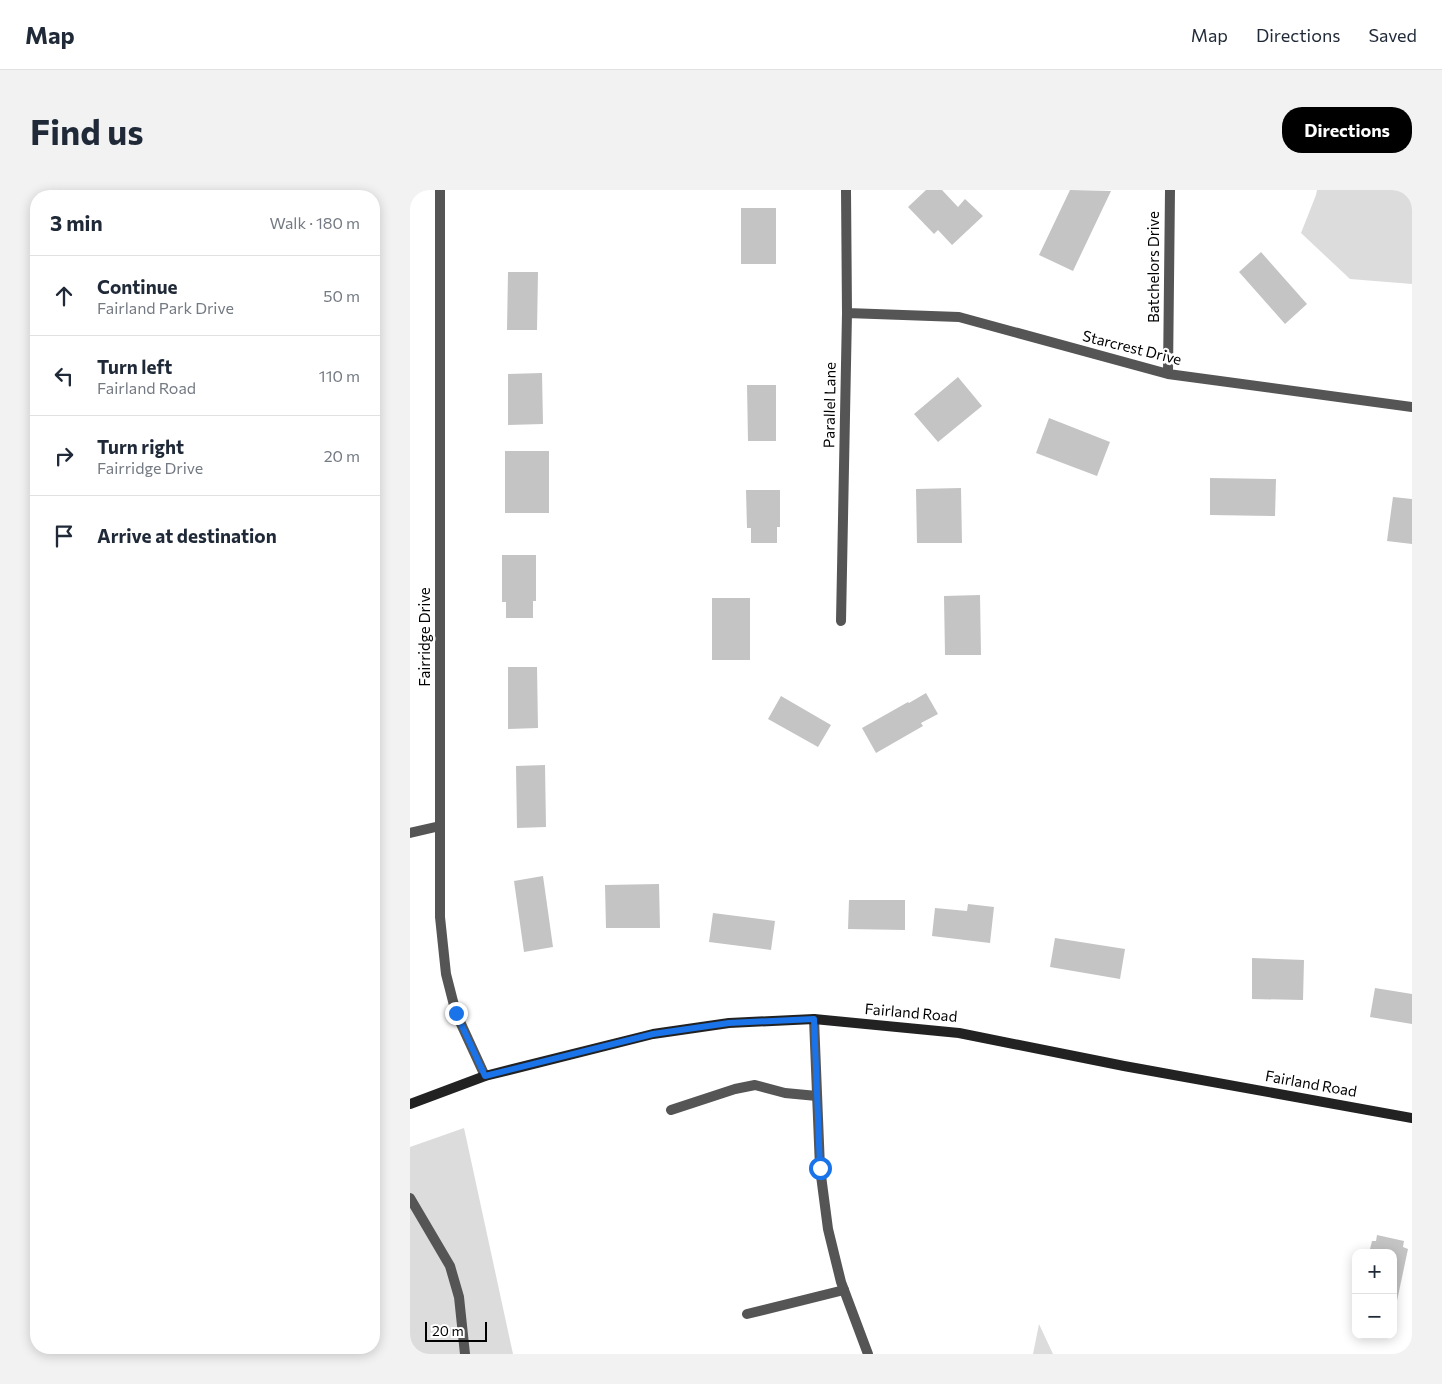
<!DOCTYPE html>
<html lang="en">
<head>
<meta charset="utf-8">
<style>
  :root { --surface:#fff; --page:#f2f2f3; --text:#1f2937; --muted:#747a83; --line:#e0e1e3; --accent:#000 }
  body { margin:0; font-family:Commissioner,sans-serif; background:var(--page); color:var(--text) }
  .controls { position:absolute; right:15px; bottom:15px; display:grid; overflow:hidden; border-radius:10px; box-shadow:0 2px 12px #0003 }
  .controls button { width:45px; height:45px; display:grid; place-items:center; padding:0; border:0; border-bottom:1px solid var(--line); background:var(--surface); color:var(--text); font:25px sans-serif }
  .scale { position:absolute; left:15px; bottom:12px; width:62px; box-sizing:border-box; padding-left:5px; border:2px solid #000; border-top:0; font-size:14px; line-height:18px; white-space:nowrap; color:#000; -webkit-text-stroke:4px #fff; paint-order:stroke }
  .stop { position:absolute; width:15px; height:15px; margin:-11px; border:4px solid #1a73e8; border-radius:50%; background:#fff }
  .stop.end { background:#1a73e8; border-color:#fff; box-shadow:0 1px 5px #0008 }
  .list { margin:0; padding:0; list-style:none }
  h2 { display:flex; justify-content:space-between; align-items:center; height:65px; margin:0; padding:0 20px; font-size:21px }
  h2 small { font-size:16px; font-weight:400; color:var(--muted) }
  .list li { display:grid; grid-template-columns:32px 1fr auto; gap:15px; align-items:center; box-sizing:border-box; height:80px; padding:0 20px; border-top:1px solid var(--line) }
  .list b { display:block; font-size:19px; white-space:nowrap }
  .list p { margin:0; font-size:16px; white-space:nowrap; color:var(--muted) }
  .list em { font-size:16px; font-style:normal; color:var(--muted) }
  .icon { flex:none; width:28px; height:28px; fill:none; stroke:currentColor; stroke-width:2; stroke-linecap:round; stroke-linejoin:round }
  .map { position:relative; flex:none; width:1002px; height:1164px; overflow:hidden; border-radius:20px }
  header { display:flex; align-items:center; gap:30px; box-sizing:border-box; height:70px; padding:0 25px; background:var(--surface); border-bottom:1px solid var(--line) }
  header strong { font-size:24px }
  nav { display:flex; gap:28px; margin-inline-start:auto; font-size:18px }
  .intro { display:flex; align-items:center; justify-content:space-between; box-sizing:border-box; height:120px; padding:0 30px }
  h1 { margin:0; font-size:35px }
  .button { padding:12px 22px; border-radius:20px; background:var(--accent); color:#fff; font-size:18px; font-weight:700 }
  main { display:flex; gap:30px; padding:0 30px }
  aside { flex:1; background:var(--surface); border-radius:20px; box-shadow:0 2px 12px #0003 }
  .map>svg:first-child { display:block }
</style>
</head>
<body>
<header>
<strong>Map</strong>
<nav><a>Map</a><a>Directions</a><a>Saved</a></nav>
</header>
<div class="intro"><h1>Find us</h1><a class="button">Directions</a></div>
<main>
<aside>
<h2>3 min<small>Walk · 180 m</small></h2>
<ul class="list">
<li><svg class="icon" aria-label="ahead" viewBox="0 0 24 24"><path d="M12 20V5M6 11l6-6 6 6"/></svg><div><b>Continue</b><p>Fairland Park Drive</p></div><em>50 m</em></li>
<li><svg class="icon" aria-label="left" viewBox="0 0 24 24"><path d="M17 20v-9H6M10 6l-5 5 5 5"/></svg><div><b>Turn left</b><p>Fairland Road</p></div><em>110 m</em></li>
<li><svg class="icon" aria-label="right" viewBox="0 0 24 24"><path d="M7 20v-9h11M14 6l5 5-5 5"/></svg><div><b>Turn right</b><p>Fairridge Drive</p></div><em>20 m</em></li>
<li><svg class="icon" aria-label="arrive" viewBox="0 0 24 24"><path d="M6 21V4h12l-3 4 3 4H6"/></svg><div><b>Arrive at destination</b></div></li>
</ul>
</aside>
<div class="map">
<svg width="1002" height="1164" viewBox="0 0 1002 1164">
  <rect width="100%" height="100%" fill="#fff"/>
  <!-- green -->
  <path fill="#dcdcdc" d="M907,0H1002V94L940,89L891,43L906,5Z
    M54,938L103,1164H0V957Z
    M629,1134L643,1164H623Z"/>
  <!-- building -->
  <path fill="#c4c4c4" d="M516,0H532L548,17L555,9L573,26L542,55L528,40L524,44L498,17Z
    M660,0L701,1L663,81L629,65Z
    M331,18H366V74H331Z
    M851,62L897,114L875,134L829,82Z
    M98,82H128L127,140H97Z
    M132,183L133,234L98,235V184Z
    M548,187L572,216L528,252L504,224Z
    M337,195H366V251H338Z
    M639,228L700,252L687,286L626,263Z
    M95,261H139V323H95Z
    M800,288L866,289L865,326L800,325Z
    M551,298L552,353H507L506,299Z
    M336,300H370V337H367V353H341V338H337Z
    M983,307L1002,309V354L977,351Z
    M92,365H126V411H123V428H96V412H92Z
    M570,405L571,465H535L534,406Z
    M302,408H340V470H302Z
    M98,477H127L128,538L98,539Z
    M516,503L528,524L511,533L513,536L466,563L452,538L498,512L499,513Z
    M371,506L421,535L408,557L358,529Z
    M135,575L136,637L107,638L106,576Z
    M133,686L143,757L114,762L104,691Z
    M249,694L250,738H196L195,695Z
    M439,710H495V740L438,739Z
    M558,714L584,717L580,753L522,746L525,718L557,721Z
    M303,723L365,731L361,760L299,752Z
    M645,748L715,759L710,789L640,777Z
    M842,768L894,770L893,810L842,809Z
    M965,798L1002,804V834L960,827Z
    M967,1045L994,1051L993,1057L998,1059L984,1125L983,1063H959L962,1051H966Z"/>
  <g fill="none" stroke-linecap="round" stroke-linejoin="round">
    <!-- service -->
    <path stroke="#555" stroke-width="10" d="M261,920L325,899L345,895L375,903L407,906
      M0,1008L40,1076L49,1107L55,1164
      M337,1124L434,1100"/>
    <!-- minor -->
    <path stroke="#555" stroke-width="10" d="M30,0V727L36,784L46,823L75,886
      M437,123L549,127L758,184L1002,217
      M758,184L760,0
      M431,431L437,123L436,0
      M0,643L30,636
      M404,829L410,978L418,1039L431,1092L458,1164"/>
    <!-- secondary -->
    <path stroke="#222" stroke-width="10" d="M0,914L75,886L243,844L319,833L404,829L549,843L714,876L1002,928"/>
  </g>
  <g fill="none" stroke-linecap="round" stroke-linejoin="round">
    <!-- route -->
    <path stroke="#1a73e8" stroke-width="6" d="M46,823L75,886L243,844L319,833L404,829L410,978"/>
  </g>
  <g text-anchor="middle" stroke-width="5" stroke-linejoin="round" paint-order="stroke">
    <!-- street labels -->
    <g font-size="15" fill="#000" stroke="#fff">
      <text transform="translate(744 77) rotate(-90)" y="5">Batchelors Drive</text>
      <text transform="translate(722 158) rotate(14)" y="5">Starcrest Drive</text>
      <text transform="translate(420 215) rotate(-89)" y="5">Parallel Lane</text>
      <text transform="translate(15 447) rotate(-90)" y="5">Fairridge Drive</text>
      <text transform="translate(501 823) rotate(5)" y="5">Fairland Road</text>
      <text transform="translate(901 894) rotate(10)" y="5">Fairland Road</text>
    </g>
  </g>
</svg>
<div class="controls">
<button>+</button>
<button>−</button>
</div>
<div class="scale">20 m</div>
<div class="stop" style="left:410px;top:978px"></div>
<div class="stop end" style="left:46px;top:823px"></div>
</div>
</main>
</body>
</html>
